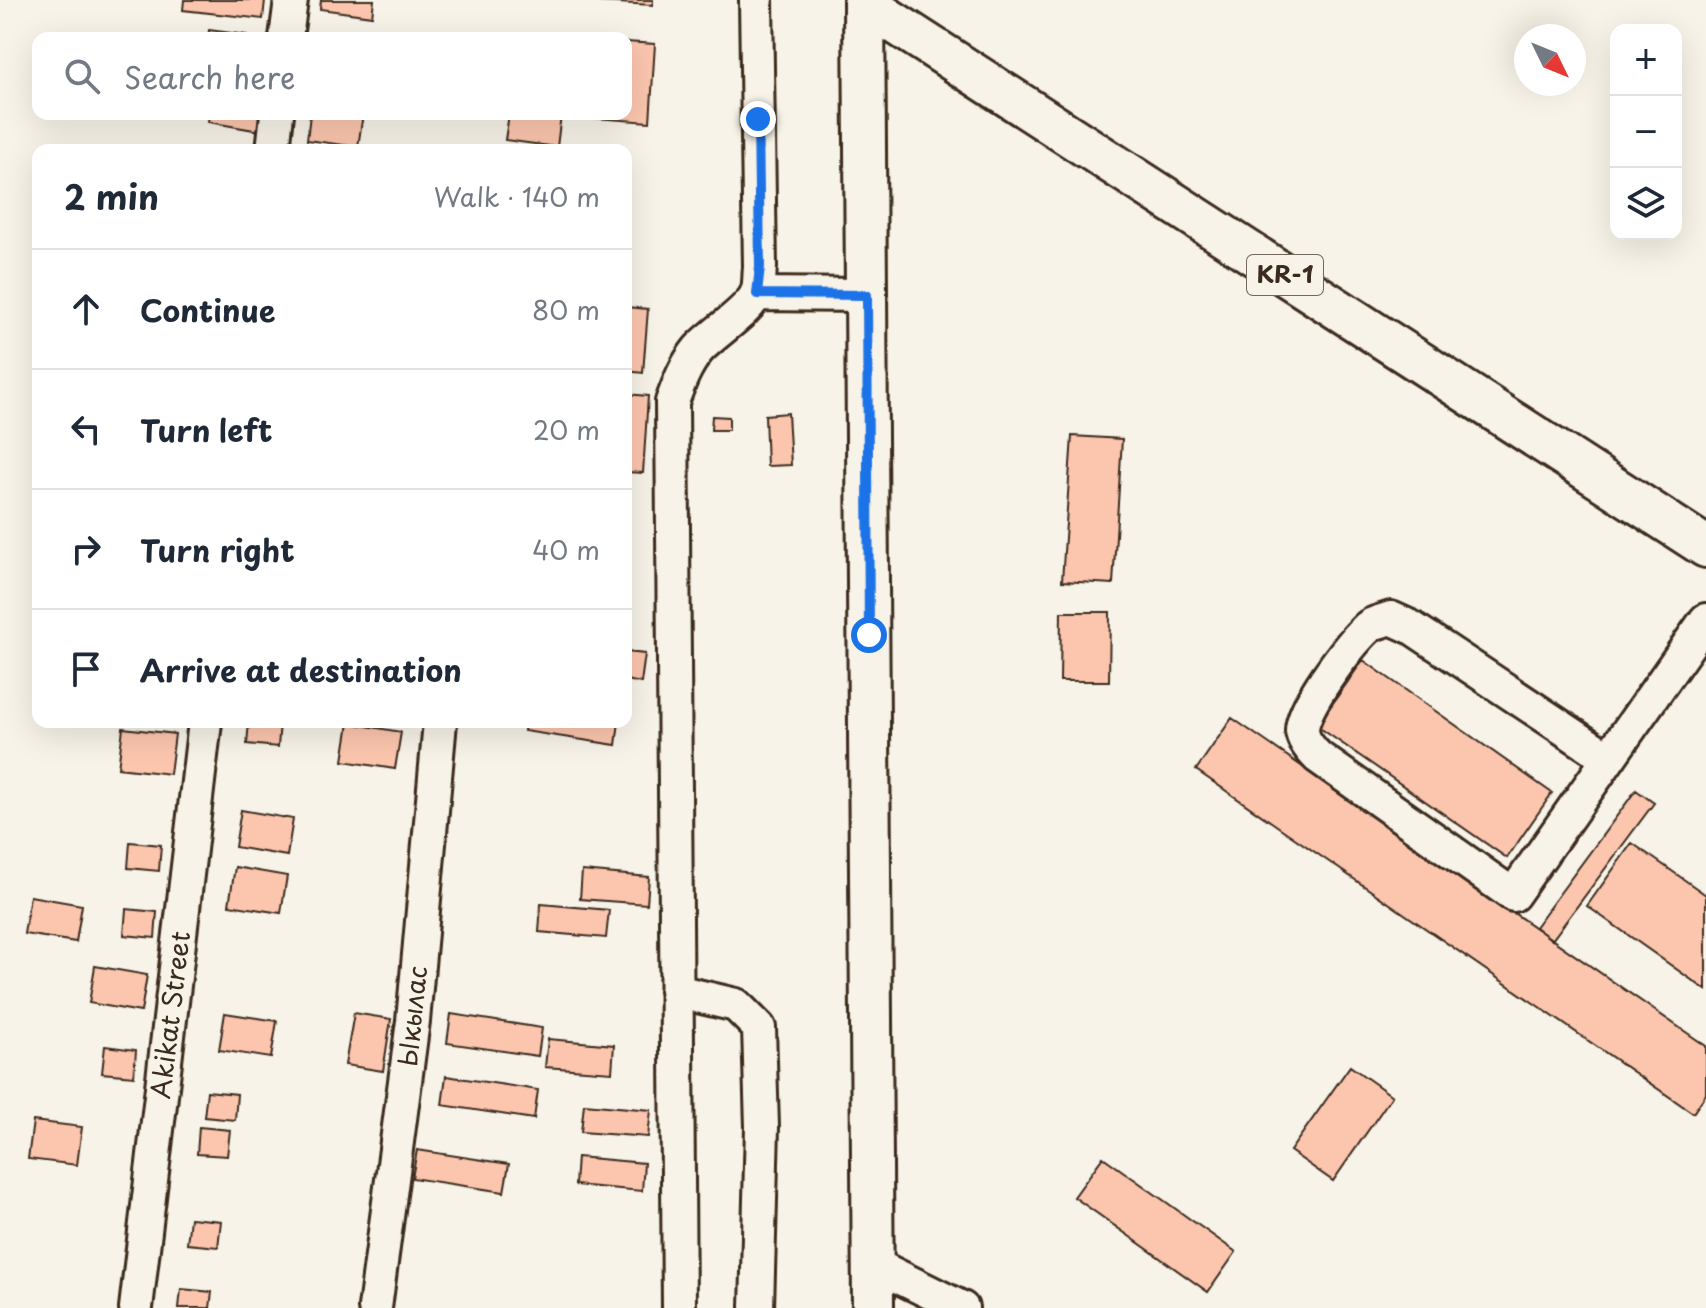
<!DOCTYPE html>
<html lang="en">
<head>
<meta charset="utf-8">
<style>
  :root { --surface:#fff; --page:#f2f2f3; --text:#1f2937; --muted:#747a83; --line:#e0e1e3 }
  body { margin:0; font-family:"Playpen Sans",sans-serif; background:var(--page); color:var(--text) }
  .controls { position:absolute; right:24px; top:24px; display:grid; overflow:hidden; border-radius:16px; box-shadow:0 8px 32px #0002 }
  .controls button { width:72px; height:72px; display:grid; place-items:center; padding:0; border:0; border-bottom:2px solid var(--line); background:var(--surface); color:var(--text); font:40px sans-serif }
  .compass { position:absolute; left:1514px; top:24px; width:72px; height:72px; border-radius:50%; background:var(--surface); box-shadow:0 8px 32px #0002; rotate:133deg }
  .stop { position:absolute; width:24px; height:24px; margin:-18px; border:6px solid #1a73e8; border-radius:50%; background:#fff }
  .stop.end { background:#1a73e8; border-color:#fff; box-shadow:0 2px 8px #0008 }
  .list { margin:0; padding:0; list-style:none }
  h2 { display:flex; justify-content:space-between; align-items:center; height:104px; margin:0; padding:0 32px; font-size:34px }
  h2 small { font-size:26px; font-weight:400; color:var(--muted) }
  .list li { display:grid; grid-template-columns:52px 1fr auto; gap:24px; align-items:center; box-sizing:border-box; height:120px; padding:0 32px; border-top:2px solid var(--line) }
  .list b { display:block; font-size:30px; white-space:nowrap }
  .list em { font-size:26px; font-style:normal; color:var(--muted) }
  .icon { flex:none; width:44px; height:44px; fill:none; stroke:currentColor; stroke-width:2; stroke-linecap:round; stroke-linejoin:round }
  .map { position:relative; flex:none; width:1706px; height:1308px; overflow:hidden }
  .search { position:absolute; background:var(--surface); box-shadow:0 8px 32px #0002; left:32px; top:32px; width:600px; height:88px; display:flex; align-items:center; gap:20px; box-sizing:border-box; padding:0 28px; border-radius:16px; color:var(--muted); font-size:30px }
  .panel { position:absolute; background:var(--surface); box-shadow:0 8px 32px #0002; left:32px; top:144px; width:600px; height:584px; border-radius:16px }
  .map>svg:first-child { display:block }
</style>
</head>
<body>
<div class="map">
<svg width="1706" height="1308" viewBox="0 0 1706 1308">
  <rect width="100%" height="100%" fill="#f7f3e8"/>
  <filter id="ink" filterUnits="userSpaceOnUse"><feTurbulence type="fractalNoise" baseFrequency=".0125" numOctaves="2"/><feDisplacementMap in="SourceGraphic" scale="16" xChannelSelector="R" yChannelSelector="G"/><feConvolveMatrix kernelMatrix="1 2 1 2 8 2 1 2 1" color-interpolation-filters="sRGB"/></filter>
  <g filter="url(#ink)">
    <!-- building -->
    <path fill="#fcc6ae" stroke="#3b2a1e" stroke-width="2" d="M184,0H265L263,19L183,10Z
      M321,0H374L372,16L320,9Z
      M598,0H653V5L598,2Z
      M209,30L247,35L246,38H208Z
      M626,42L655,44L650,122L595,118L596,114H626Z
      M209,114H263L260,131L208,122Z
      M310,114H363L358,147L307,140Z
      M509,114H561L557,147L505,140Z
      M626,307L648,309L643,373L626,371Z
      M626,394L648,396L643,473L626,472Z
      M788,413L791,465L767,466L765,415Z
      M712,416L729,417V430H711Z
      M1072,436L1122,439L1113,584L1062,581Z
      M1061,612H1110L1109,681H1060Z
      M626,652L645,654L641,683L626,680Z
      M1363,660L1552,793L1507,858L1317,726Z
      M1232,718L1706,1046V1094L1693,1113L1196,770Z
      M249,722H280L278,747L247,744Z
      M525,722H619L616,745L524,731Z
      M349,723L401,732L395,769L343,761Z
      M123,728L175,734L170,774L118,768Z
      M1636,790L1654,803L1552,940L1535,927Z
      M241,810L293,819L287,856L235,847Z
      M130,842L161,845L159,871L128,868Z
      M1632,843L1706,895V990L1587,906Z
      M235,867L287,876L281,913L229,905Z
      M582,871L649,877L647,904L580,899Z
      M30,896L82,905L76,942L24,934Z
      M541,904L609,910L606,938L539,932Z
      M126,909L157,912L155,938L124,935Z
      M95,966L147,975L141,1012L89,1003Z
      M225,1013L277,1021L271,1058L219,1050Z
      M354,1013L391,1019L383,1071L345,1065Z
      M451,1014L542,1028L538,1056L447,1043Z
      M548,1039L614,1045L612,1072L545,1067Z
      M105,1046L136,1050L134,1076L102,1073Z
      M1350,1066L1392,1096L1333,1181L1290,1151Z
      M446,1076L538,1090L534,1119L442,1105Z
      M207,1091L237,1094L235,1120L204,1117Z
      M584,1104L651,1110L648,1137L581,1132Z
      M33,1121L82,1127L77,1165L28,1159Z
      M199,1127L230,1130L227,1156L197,1154Z
      M417,1150L509,1164L504,1192L412,1178Z
      M577,1157L644,1163L642,1191L575,1185Z
      M1103,1157L1236,1252L1208,1292L1074,1197Z
      M190,1218L221,1221L218,1247L187,1244Z
      M181,1289L212,1292L210,1308H179Z"/>
    <g fill="none" stroke-linecap="round" stroke-linejoin="round">
      <!-- minor casing -->
      <g stroke="#3b2a1e" stroke-width="38">
        <path id="minor" d="M286,38L291,0
          M273,150L277,114
          M757,294L867,295
          M1608,758L1411,627L1391,618C1384,621 1374,622 1368,627C1350,644 1301,707 1302,731C1303,741 1311,750 1318,757L1513,895L1706,620
          M676,991L736,1005L759,1028L762,1127L757,1308
          M873,1264L962,1308
          M136,1308L205,722
          M375,1308L413,1021L440,722
          M679,1308L672,402C679,383 685,366 698,350C712,334 752,309 757,292C760,285 759,275 760,267L756,0"/>
      </g>
      <!-- major casing -->
      <g stroke="#3b2a1e" stroke-width="46">
        <path id="major" d="M864,0L873,1308
          M864,3L1706,547"/>
      </g>
      <!-- minor -->
      <use href="#minor" stroke="#f7f3e8" stroke-width="32"/>
      <!-- major -->
      <use href="#major" stroke="#f7f3e8" stroke-width="40"/>
    </g>
  </g>
  <g fill="none" stroke-linecap="round" stroke-linejoin="round" filter="url(#ink)">
    <!-- route -->
    <path stroke="#1a73e8" stroke-width="10" d="M758,119L760,267L757,294L867,295L869,635"/>
  </g>
  <g text-anchor="middle" stroke-width="6" stroke-linejoin="round" paint-order="stroke">
    <!-- shield labels -->
    <rect fill="#f7f3e8" stroke="#73665b" stroke-width="2" x="1247" y="255" width="76" height="40" rx="6"/>
    <g font-size="24" font-weight="bold" fill="#3b2a1e">
      <text x="1285" y="283">KR-1</text>
    </g>
    <!-- street labels -->
    <g font-size="26" fill="#3b2a1e" stroke="#f7f3e8">
      <text transform="translate(171 1015) rotate(-83)" y="9">Akikat Street</text>
      <text transform="translate(413 1016) rotate(-84)" y="9">Ыкылас</text>
    </g>
  </g>
</svg>
<div class="controls">
<button>+</button>
<button>−</button>
<button><svg class="icon" aria-label="layers" viewBox="0 0 24 24"><path d="M12 4l9 5-9 5-9-5zM3 14l9 5 9-5"/></svg></button>
</div>
<svg class="compass" viewBox="-18 -18 36 36"><path d="M0-13l5 13h-10z" fill="#e53935"/><path d="M0 13l5-13h-10z" fill="#747a83"/></svg>
<div class="stop" style="left:869px;top:635px"></div>
<div class="stop end" style="left:758px;top:119px"></div>
<div class="search"><svg class="icon" aria-label="search" viewBox="0 0 24 24"><circle cx="10" cy="10" r="6"/><path d="M15 15l6 6"/></svg>Search here</div>
<section class="panel">
<h2>2 min<small>Walk · 140 m</small></h2>
<ul class="list">
<li><svg class="icon" aria-label="ahead" viewBox="0 0 24 24"><path d="M12 20V5M6 11l6-6 6 6"/></svg><div><b>Continue</b></div><em>80 m</em></li>
<li><svg class="icon" aria-label="left" viewBox="0 0 24 24"><path d="M17 20v-9H6M10 6l-5 5 5 5"/></svg><div><b>Turn left</b></div><em>20 m</em></li>
<li><svg class="icon" aria-label="right" viewBox="0 0 24 24"><path d="M7 20v-9h11M14 6l5 5-5 5"/></svg><div><b>Turn right</b></div><em>40 m</em></li>
<li><svg class="icon" aria-label="arrive" viewBox="0 0 24 24"><path d="M6 21V4h12l-3 4 3 4H6"/></svg><div><b>Arrive at destination</b></div></li>
</ul>
</section>
</div>
</body>
</html>
